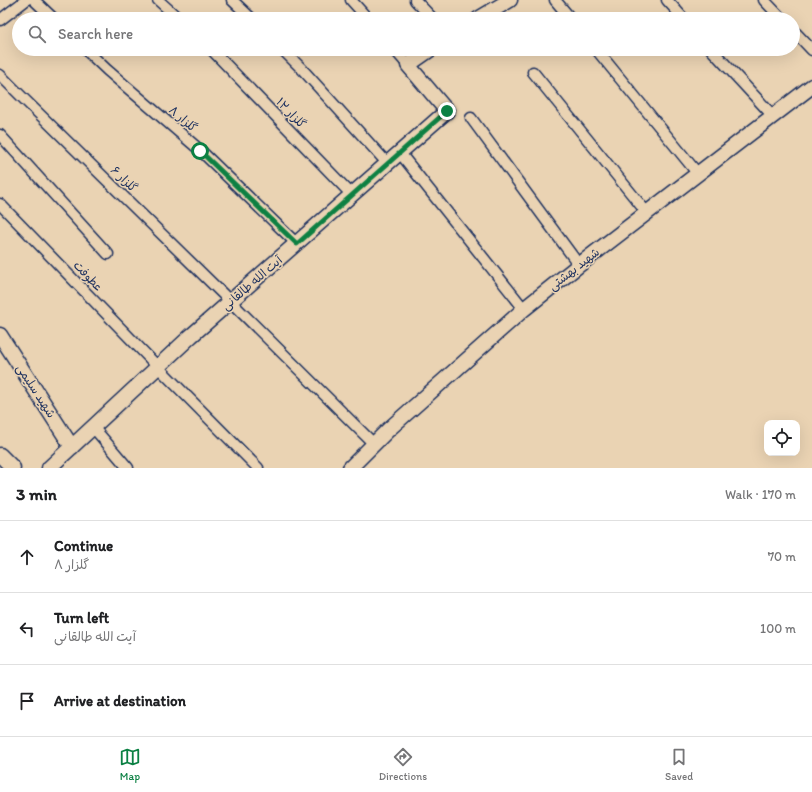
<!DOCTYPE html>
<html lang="en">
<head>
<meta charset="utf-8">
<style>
  :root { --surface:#fff; --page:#f2f2f2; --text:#202124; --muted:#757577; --line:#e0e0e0; --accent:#0b8043 }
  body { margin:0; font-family:Itim,"Playpen Sans Arabic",sans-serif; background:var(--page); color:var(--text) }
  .controls { position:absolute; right:12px; bottom:12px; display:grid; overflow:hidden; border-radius:8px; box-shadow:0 4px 16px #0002 }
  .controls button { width:36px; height:36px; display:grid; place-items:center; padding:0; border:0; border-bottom:1px solid var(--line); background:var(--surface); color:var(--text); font:20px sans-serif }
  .stop { position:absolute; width:12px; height:12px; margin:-9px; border:3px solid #0b8043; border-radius:50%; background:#fff }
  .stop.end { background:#0b8043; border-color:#fff; box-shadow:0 1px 4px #0008 }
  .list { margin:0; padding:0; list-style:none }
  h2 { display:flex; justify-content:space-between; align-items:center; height:52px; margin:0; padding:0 16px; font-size:17px }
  h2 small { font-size:13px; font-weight:400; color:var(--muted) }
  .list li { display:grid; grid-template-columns:26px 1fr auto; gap:12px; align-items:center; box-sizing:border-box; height:72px; padding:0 16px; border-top:1px solid var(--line) }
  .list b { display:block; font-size:15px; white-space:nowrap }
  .list p { margin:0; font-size:13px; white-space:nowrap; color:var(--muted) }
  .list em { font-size:13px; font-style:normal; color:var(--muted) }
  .icon { flex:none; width:22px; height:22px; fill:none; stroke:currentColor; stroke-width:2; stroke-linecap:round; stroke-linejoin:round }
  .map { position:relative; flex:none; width:812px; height:468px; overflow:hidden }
  .search { position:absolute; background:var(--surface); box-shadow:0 4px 16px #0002; left:12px; right:12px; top:12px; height:44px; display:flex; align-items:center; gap:10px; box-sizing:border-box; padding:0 14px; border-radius:22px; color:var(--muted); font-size:15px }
  .sheet { height:268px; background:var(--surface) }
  nav { display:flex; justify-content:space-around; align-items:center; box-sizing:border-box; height:56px; border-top:1px solid var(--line); background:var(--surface); font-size:11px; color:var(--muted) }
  nav a { display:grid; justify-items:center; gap:2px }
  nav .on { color:var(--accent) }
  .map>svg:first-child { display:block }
</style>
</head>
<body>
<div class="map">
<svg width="812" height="468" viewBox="0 0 812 468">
  <rect width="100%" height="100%" fill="#ead3b3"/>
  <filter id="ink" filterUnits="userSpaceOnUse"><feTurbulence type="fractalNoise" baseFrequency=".025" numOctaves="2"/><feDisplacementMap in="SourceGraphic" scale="8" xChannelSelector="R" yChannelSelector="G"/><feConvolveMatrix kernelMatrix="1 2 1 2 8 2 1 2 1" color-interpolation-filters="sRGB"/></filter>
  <g filter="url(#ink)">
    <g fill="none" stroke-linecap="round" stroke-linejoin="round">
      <!-- street casing -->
      <g stroke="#1b2f5e" stroke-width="13">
        <path id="street" d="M34,0L54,19
          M158,0L179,19
          M232,0L252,19
          M351,0L368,19
          M415,0L433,19
          M555,0L571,19
          M667,0L684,19
          M764,0L782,19
          M0,20L26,0
          M793,30L812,50
          M85,49L107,70L201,151L297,244
          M211,49L352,195
          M282,49L302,69L388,164
          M394,49L408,65
          M596,49L698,174
          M711,49L773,116
          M533,72L647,213
          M0,75L26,101L231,302L374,444
          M471,118L579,265
          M0,135L108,254
          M400,153L524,309
          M0,204L158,367L258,468
          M93,427L128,468"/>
      </g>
      <!-- secondary casing -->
      <g stroke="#1b2f5e" stroke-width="17">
        <path id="secondary" d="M478,19L510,0
          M0,335L72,447
          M0,455L13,468
          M49,468L191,336L447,111L408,65L431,49
          M350,468L389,429L524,309L579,265L812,86"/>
      </g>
      <!-- street -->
      <use href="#street" stroke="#ead3b3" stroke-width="10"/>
      <!-- secondary -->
      <use href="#secondary" stroke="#ead3b3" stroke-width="14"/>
    </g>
  </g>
  <g fill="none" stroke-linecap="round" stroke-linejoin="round" filter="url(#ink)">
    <!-- route -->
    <path stroke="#0b8043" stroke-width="5" d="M200,151L297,244L447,111"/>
  </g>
  <g text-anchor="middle" stroke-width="3" stroke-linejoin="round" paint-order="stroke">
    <!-- street labels -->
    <g font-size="12" fill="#1b2f5e" stroke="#ead3b3">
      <text transform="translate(291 113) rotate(46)" y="4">گلزار ۱۲</text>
      <text transform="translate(183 119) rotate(41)" y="4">گلزار ۸</text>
      <text transform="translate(124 179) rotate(44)" y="4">گلزار ۶</text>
      <text transform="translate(574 269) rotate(-38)" y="4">شهید بهشتی</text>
      <text transform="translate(88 276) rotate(46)" y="4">عطوفت</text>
      <text transform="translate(252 283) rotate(-41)" y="4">آیت الله طالقانی</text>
      <text transform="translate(36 391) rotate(57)" y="4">شهید سلیمی</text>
    </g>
  </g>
</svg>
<div class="controls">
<button><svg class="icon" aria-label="locate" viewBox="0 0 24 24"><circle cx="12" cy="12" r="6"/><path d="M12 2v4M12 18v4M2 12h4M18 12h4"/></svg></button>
</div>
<div class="stop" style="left:200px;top:151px"></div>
<div class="stop end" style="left:447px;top:111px"></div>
<div class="search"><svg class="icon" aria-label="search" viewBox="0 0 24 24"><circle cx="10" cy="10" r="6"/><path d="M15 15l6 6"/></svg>Search here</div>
</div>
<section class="sheet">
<h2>3 min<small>Walk · 170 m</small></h2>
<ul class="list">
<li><svg class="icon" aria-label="ahead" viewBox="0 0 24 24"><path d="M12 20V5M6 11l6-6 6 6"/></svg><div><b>Continue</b><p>گلزار ۸</p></div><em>70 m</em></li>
<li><svg class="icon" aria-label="left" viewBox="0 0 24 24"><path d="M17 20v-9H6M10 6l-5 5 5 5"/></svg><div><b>Turn left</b><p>آیت الله طالقانی</p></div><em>100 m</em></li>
<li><svg class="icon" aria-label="arrive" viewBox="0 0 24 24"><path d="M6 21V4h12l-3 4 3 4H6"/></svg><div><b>Arrive at destination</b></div></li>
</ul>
</section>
<nav>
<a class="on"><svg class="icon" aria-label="map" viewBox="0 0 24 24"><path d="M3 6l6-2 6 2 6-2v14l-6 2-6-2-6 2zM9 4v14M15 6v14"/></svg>Map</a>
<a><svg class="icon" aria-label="directions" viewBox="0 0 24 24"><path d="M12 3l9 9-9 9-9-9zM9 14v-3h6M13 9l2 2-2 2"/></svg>Directions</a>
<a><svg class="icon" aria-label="saved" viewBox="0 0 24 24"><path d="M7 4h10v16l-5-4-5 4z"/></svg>Saved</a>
</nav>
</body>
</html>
